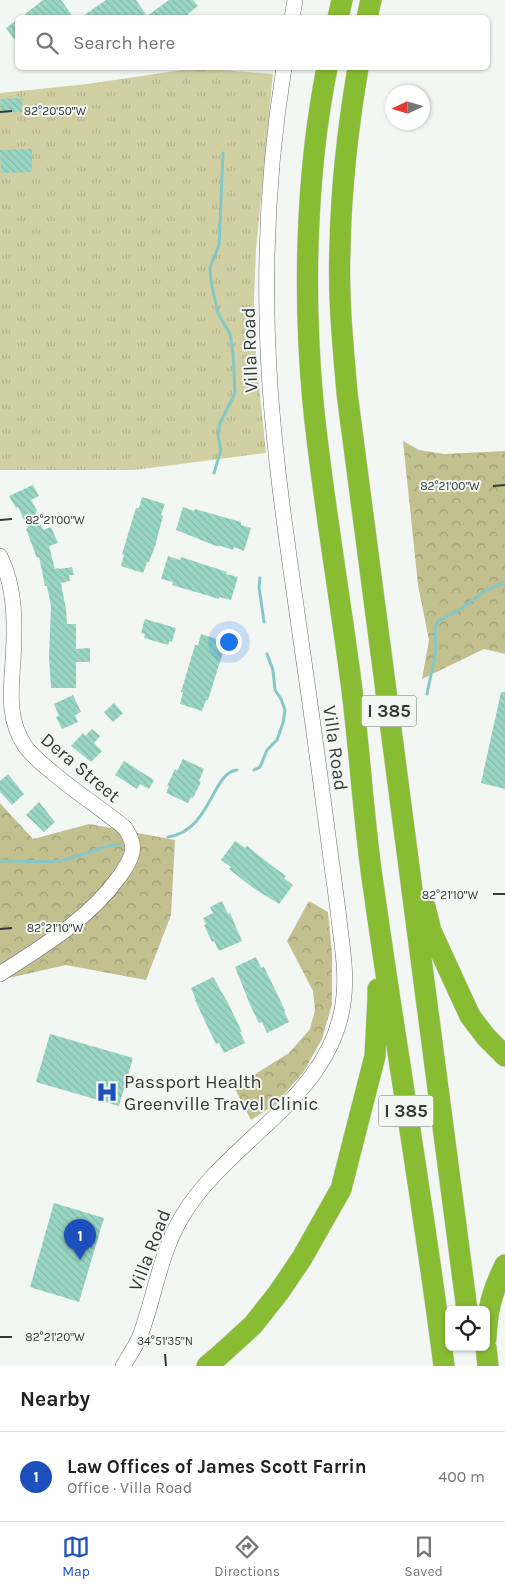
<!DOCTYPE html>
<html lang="en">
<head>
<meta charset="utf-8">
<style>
  :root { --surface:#fff; --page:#f2f2f2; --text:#222; --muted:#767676; --line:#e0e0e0; --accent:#1e50bd }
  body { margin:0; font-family:Karla,sans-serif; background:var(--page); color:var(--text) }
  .controls { position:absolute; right:15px; bottom:15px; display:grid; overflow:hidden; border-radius:8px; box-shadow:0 1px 4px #0004 }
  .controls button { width:45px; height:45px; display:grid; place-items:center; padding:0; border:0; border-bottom:1px solid var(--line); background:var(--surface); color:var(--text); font:25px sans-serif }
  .compass { position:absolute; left:385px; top:85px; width:45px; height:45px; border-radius:50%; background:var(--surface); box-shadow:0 1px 4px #0004; rotate:266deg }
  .you { position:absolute; left:228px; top:641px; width:18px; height:18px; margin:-12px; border:4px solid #fff; border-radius:50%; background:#1a73e8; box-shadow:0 0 0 8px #1a73e833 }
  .badge { display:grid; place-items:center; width:32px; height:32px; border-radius:50%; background:var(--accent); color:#fff; font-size:16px; font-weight:700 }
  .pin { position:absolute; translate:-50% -41px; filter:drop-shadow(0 1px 2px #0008) }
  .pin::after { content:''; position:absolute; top:26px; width:18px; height:15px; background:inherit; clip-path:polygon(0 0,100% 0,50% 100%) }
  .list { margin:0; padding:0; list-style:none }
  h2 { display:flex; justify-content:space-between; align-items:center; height:65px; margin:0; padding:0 20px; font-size:21px }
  h2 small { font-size:16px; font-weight:400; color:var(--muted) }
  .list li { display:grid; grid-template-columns:32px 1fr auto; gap:15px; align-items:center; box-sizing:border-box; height:90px; padding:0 20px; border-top:1px solid var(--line) }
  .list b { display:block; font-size:19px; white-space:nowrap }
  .list p { margin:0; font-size:16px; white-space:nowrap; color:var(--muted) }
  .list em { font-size:16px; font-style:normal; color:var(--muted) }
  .icon { flex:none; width:28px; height:28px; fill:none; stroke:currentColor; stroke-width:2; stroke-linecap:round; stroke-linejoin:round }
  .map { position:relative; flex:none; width:505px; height:1366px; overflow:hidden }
  .search { position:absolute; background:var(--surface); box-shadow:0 1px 4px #0004; left:15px; right:15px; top:15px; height:55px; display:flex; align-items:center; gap:12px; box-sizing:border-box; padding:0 18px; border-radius:8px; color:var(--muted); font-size:19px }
  .sheet { height:155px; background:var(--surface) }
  nav { display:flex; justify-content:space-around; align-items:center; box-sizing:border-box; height:70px; border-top:1px solid var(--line); background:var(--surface); font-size:14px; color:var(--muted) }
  nav a { display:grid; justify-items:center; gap:2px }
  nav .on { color:var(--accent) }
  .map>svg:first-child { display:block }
</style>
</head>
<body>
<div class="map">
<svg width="505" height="1366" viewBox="0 0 505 1366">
  <defs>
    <pattern id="grass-tufts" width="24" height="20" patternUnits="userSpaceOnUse" patternTransform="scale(1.25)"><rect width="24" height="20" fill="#d1d0a3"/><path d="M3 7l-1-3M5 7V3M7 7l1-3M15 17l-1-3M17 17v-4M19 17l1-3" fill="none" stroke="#b4b38d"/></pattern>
    <pattern id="forest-crowns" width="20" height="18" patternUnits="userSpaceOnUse" patternTransform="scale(1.25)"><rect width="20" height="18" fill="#c2c08e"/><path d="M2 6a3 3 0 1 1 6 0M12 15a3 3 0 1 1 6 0" fill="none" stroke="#9e9d75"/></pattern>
    <pattern id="building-back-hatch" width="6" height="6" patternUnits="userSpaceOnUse" patternTransform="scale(1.25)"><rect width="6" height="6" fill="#9ad6c4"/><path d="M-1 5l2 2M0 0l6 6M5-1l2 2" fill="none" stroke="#85b8a9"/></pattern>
  </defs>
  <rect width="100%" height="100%" fill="#f3f7f4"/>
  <!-- grass -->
  <path fill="url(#grass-tufts)" d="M195,68L273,74L256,249L253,325L266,453L134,470H0V93L88,84Z"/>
  <!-- forest -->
  <path fill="url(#forest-crowns)" d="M403,441L419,450L444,454L505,451V654L484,649L422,679L429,640L418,585Z
    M0,803L33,839L89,824L175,840L171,915L146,980L66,965L0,980Z
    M309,901L328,912L332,953V1004L322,1039L304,1071L276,1104L251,1120L234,1087L289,1053L310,1029L315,1010L313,991L287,941Z"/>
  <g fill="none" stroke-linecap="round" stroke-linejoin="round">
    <!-- stream -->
    <path stroke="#85c8c7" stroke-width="3" d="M214,473L221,450L218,435L220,423L235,393L233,353L230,334L218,313L211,282L210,268L219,245L223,153
      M260,578L259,587L264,622
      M427,694L436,650L435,630L438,621L461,609L483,592L505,582
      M254,770L260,767L267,750L277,740L283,723L285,710L281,699L275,690L273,670L267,654
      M168,837C211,831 212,772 237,770
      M0,861C18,860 37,863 56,861C78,859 98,846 120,844"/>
  </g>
  <!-- building -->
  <path fill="url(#building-back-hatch)" d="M43,0H61L74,18H20Z
    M106,0H136L147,16L169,0H193L198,6L188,14L190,18H80Z
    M18,19V44L6,28Z
    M22,98V112L1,113L0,99Z
    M32,149V172L1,173L0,150Z
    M33,485L39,496L31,500L37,511L36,512L43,530L51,527L58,543L49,546L55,569L58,568L59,569L72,567L74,575H69L70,581L61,583L66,609L67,624H76V649L90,648V662H76V688H51L49,657L51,606L47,586H45L39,557L37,558L26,529L28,528L18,507L16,508L9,496Z
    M142,497L165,504L161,515L163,516L155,546L149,562H147L143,573L121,566L124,555L122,554L136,508H139Z
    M183,507L194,511L195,509L241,522V525L251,528L244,551L234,547L233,550L221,546H216L176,530Z
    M168,556L180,560L181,557L227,572L226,574L238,577L231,600L219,597V599L172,585L173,582L161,579Z
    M145,619L176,628L172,642L169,641L168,645L144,638L145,634L141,633Z
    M201,634L223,641L220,652L223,653L218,668L208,700H206L202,711L180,704L183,692H181L195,645H198Z
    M501,692H505V789L481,783Z
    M73,695L81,712L75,715L78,722L62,729L56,717L59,716L54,704Z
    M114,703L123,713L113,722L104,712Z
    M92,729L100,736L94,743L102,751L91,762L71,746L83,733L85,736Z
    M183,759L204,769L199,781L201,782L193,798L191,797L188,803L166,793L169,786H167L175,769L177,771Z
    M124,761L154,780L149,789L140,784L137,789L115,775Z
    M8,774L24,794L12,805L0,792V781Z
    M39,802L55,822L44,832L26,815Z
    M235,841L245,848L247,846L271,865L286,876L284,878L293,885L279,904L253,888L229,869L231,867L221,860Z
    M222,901L228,914L230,913L242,941L219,951L214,941L212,942L204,925L206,924L203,918L213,913L210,907Z
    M256,957L261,968L264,967L285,1010L284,1011L289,1022L267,1033L262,1022L259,1023L251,1007L235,967Z
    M213,977L228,1003L242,1032H240L245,1043L224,1053L219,1043L216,1044L210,1032L195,1000H196L191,988Z
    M50,1034L133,1058L119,1106L36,1082Z
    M54,1203L104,1218L79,1302L30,1287Z"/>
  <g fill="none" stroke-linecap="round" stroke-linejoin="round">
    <!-- minor casing -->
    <g stroke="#6b6e6b" stroke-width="16">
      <path id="minor" d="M292,18L295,0
        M0,556C16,588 15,626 13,661C11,691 7,719 25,746C32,756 42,764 52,772C75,792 101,808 125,828C130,836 134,843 132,853C130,862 124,870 119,877C89,919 43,946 0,974
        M123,1366C129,1356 136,1346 140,1336C155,1296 160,1252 183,1215C229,1139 329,1099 343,1004C348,973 341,941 338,910C326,823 315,735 302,648C290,561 276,474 270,386C263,280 267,172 284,68"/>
    </g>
    <!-- highway casing -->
    <g stroke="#d3d3d3" stroke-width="22">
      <path id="highway" d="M338,18L342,0
        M367,18L371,0
        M327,68C306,173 303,294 313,402C322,493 338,584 350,675C360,747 363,820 374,891C396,1049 424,1207 444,1366
        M358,68C348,127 341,188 340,249C338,297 343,345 347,393L467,1310
        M425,907L431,931L470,1016L486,1037L505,1056
        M486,1339C487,1310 492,1292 505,1265
        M486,1347L488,1366
        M207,1366L219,1356L253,1325L279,1292L302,1258L341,1189L375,1056L378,998V989"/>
    </g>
    <!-- minor -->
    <use href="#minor" stroke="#fff" stroke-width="15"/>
    <!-- highway -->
    <use href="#highway" stroke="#88bc32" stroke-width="21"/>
  </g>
  <!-- ticks -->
  <path fill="none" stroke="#373837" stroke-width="2" d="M0,112L12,111M493,486L505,485M0,520L12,519M493,894H505M0,929L12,928M0,1337H12M165,1354L166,1366"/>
  <!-- icons -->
  <defs>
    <g id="hospital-bare" transform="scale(1.725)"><path d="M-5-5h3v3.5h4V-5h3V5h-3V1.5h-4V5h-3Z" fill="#1e50bd" stroke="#f3f7f4" stroke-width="2.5" paint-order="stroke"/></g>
  </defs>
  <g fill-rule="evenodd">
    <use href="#hospital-bare" x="107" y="1092"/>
  </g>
  <g text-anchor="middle" stroke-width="4" stroke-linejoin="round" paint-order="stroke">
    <!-- shield labels -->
    <g fill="#f3f7f4" stroke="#6f7170" stroke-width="1">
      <rect x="361.5" y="695.5" width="55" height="31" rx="4"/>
      <rect x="378.5" y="1095.5" width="55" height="31" rx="4"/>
    </g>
    <g font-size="18" font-weight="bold" fill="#373837">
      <text x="389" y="717">I 385</text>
      <text x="406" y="1117">I 385</text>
    </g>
    <!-- street labels -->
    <g font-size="19" fill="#373837" stroke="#f3f7f4">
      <text transform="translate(249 350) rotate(-92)" y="7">Villa Road</text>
      <text transform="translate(336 748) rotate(82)" y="7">Villa Road</text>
      <text transform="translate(81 767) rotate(40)" y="7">Dera Street</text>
      <text transform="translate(149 1250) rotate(-69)" y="7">Villa Road</text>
    </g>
    <!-- poi labels -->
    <g font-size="19" fill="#373837" stroke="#f3f7f4" text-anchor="start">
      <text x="124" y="1088">Passport Health<tspan x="124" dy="22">Greenville Travel Clinic</tspan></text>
    </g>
  </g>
  <g font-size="12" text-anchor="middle" fill="#373837" stroke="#f3f7f4" stroke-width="4" stroke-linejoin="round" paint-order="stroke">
    <text x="55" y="115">82°20'50"W</text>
    <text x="450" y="490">82°21'00"W</text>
    <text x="55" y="524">82°21'00"W</text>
    <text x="450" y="899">82°21'10"W</text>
    <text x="55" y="932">82°21'10"W</text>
    <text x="55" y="1341">82°21'20"W</text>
    <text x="165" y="1345">34°51'35"N</text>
  </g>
</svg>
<div class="controls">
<button><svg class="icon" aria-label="locate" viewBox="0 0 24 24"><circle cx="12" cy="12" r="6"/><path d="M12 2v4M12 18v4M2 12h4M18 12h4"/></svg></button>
</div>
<svg class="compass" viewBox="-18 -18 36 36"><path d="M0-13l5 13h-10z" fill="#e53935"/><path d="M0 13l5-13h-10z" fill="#767676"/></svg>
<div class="you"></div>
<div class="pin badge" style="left:80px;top:1260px">1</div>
<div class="search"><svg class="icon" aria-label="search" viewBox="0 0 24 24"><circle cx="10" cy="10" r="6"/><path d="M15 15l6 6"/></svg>Search here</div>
</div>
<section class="sheet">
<h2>Nearby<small></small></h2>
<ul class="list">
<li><span class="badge">1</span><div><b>Law Offices of James Scott Farrin</b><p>Office · Villa Road</p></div><em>400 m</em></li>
</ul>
</section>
<nav>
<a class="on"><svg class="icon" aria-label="map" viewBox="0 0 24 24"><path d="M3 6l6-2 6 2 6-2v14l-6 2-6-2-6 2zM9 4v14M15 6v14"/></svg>Map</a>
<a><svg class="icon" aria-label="directions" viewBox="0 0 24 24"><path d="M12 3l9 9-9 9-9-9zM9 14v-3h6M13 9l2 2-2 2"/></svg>Directions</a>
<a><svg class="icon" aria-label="saved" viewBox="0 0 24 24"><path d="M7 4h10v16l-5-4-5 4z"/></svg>Saved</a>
</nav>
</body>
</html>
